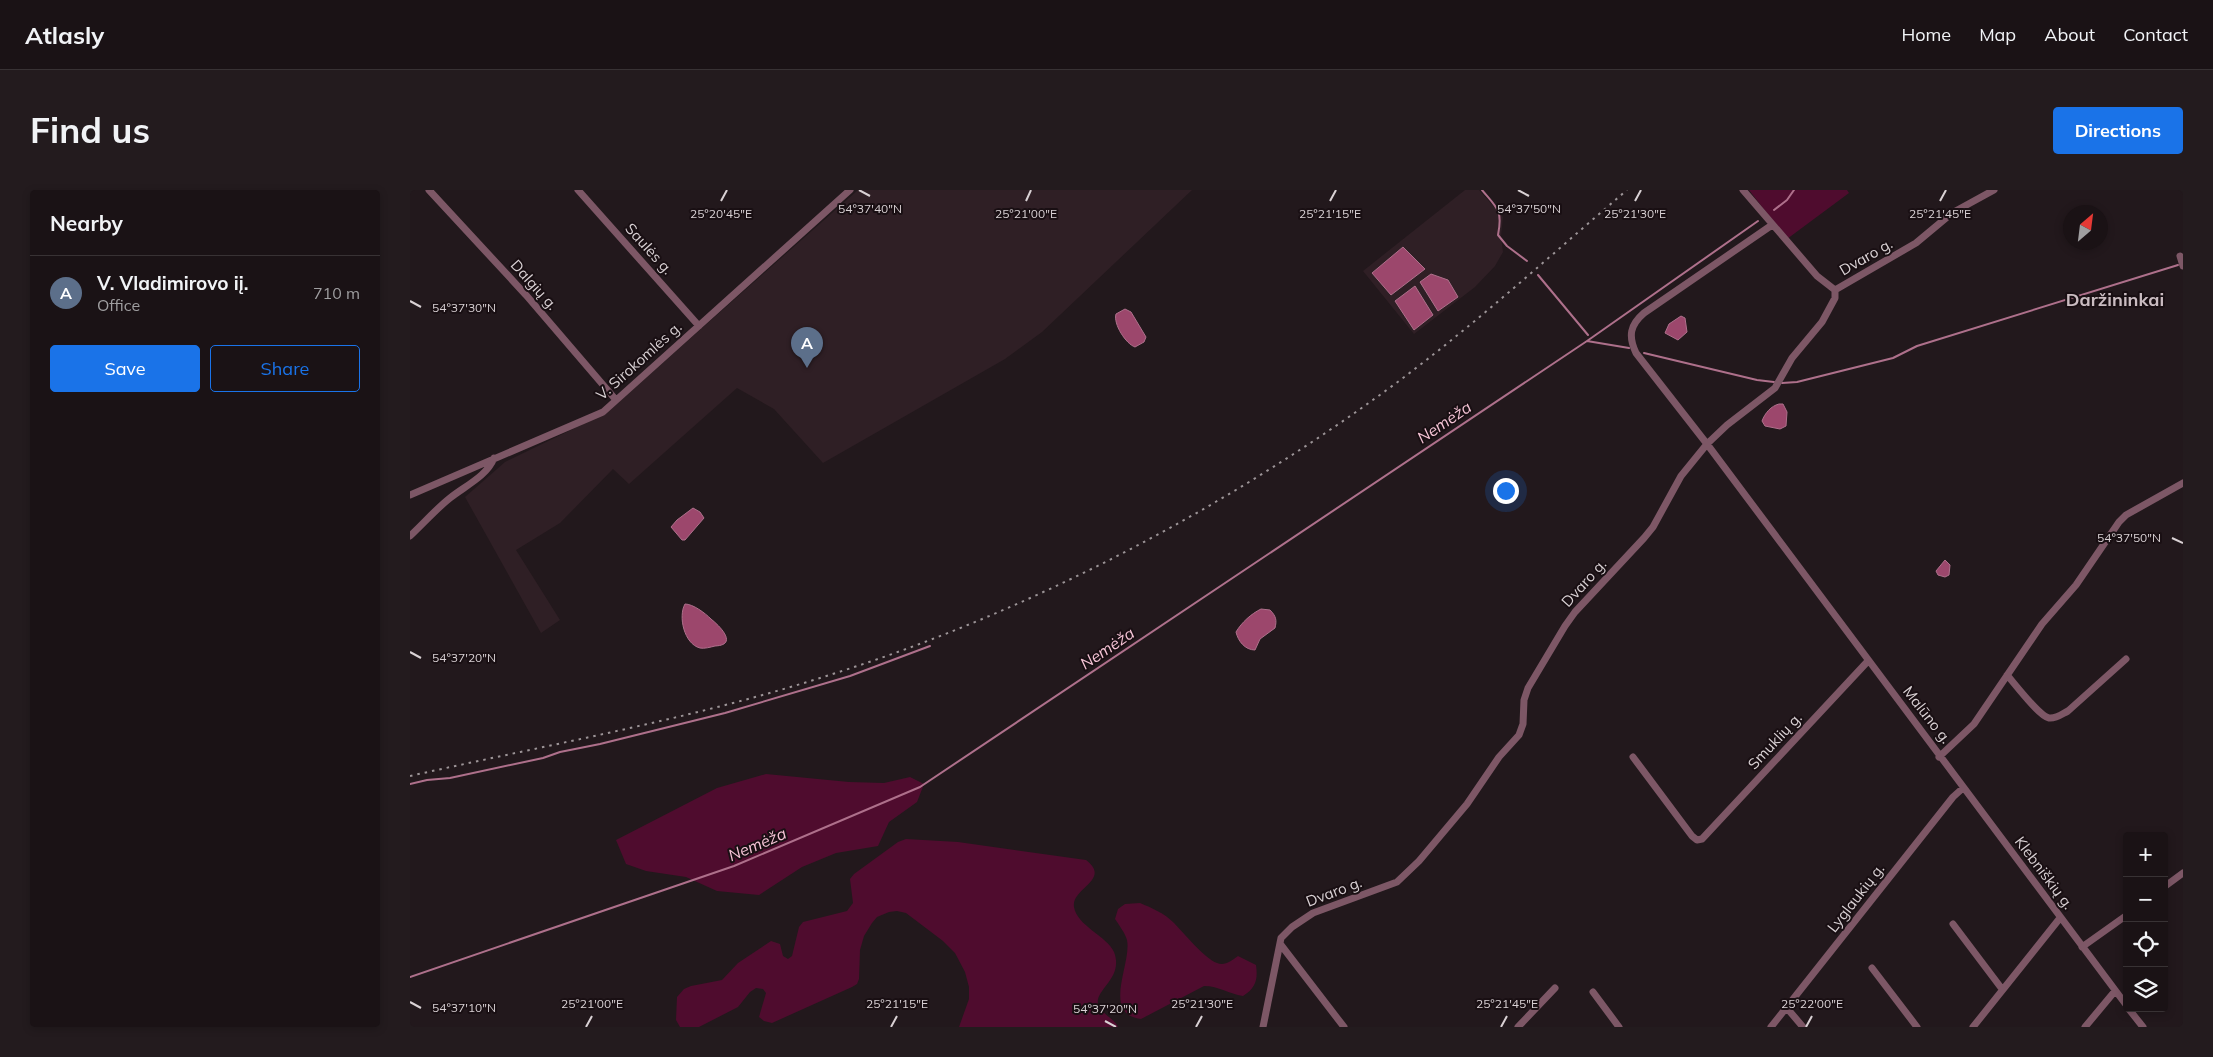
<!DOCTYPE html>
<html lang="en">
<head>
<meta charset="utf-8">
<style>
  :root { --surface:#1a1215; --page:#231b1e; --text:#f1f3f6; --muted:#9f9ea0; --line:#383234; --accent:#1a73e8 }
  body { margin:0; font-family:Mulish,sans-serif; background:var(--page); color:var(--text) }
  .controls { position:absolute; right:15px; bottom:15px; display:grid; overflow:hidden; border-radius:5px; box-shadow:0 2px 8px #0003 }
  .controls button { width:45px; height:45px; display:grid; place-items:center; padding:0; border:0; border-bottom:1px solid var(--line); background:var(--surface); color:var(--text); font:25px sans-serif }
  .compass { position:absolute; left:1653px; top:15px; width:45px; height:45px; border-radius:50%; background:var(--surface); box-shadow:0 2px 8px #0003; rotate:28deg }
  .you { position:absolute; left:1095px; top:300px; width:18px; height:18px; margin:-12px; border:4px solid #fff; border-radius:50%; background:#1a73e8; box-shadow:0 0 0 8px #1a73e833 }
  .badge { display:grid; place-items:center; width:32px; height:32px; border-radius:50%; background:var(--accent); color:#fff; font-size:16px; font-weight:700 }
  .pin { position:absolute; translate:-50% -41px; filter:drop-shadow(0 1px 2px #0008) }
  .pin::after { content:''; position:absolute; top:26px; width:18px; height:15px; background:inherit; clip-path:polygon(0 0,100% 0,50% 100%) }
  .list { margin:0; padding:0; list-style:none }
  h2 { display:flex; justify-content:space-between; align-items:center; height:65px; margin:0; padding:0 20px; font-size:21px }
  h2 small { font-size:16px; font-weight:400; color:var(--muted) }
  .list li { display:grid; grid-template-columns:32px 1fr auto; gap:15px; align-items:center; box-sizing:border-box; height:75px; padding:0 20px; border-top:1px solid var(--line) }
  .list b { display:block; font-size:19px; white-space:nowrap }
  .list p { margin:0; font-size:16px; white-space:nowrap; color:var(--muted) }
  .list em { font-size:16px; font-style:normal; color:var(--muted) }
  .actions { display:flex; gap:10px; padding:15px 20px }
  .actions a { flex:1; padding:11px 0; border:1px solid var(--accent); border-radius:5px; text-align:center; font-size:18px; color:var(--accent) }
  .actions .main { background:var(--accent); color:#fff }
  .icon { flex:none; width:28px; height:28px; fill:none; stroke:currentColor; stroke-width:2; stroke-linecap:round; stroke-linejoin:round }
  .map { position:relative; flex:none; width:1773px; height:837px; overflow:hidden; border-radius:5px }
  header { display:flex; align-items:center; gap:30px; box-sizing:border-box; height:70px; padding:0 25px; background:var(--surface); border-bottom:1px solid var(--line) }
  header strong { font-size:24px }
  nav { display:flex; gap:28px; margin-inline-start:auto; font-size:18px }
  .intro { display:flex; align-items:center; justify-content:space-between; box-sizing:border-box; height:120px; padding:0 30px }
  h1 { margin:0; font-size:35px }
  .button { padding:12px 22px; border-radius:5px; background:var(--accent); color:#fff; font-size:18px; font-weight:700 }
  main { display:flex; gap:30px; padding:0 30px }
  aside { flex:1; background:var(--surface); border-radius:5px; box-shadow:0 2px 8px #0003 }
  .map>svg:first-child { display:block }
</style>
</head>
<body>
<header>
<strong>Atlasly</strong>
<nav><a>Home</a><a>Map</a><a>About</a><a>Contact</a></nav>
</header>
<div class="intro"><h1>Find us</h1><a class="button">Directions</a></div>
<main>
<aside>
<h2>Nearby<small></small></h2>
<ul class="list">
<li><span class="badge" style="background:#5c6f8a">A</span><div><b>V. Vladimirovo iį.</b><p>Office</p></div><em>710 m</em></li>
</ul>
<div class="actions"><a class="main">Save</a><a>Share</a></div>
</aside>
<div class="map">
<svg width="1773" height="837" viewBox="0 0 1773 837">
  <rect width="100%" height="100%" fill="#22181c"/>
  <!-- built -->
  <path fill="#2f1f25" d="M448,0H782L632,142L595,169L413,273L364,219L327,198L219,294L203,279L150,333L106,360L150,430L131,443L55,307L95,272L196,223Z
    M1055,0H1069L1093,27L1091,47L1093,62L1085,76L1065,97L1004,144L953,81Z"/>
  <!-- green -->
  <path fill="#4f0c2e" d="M1339,0H1437L1439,3L1377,49Z
    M356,584L439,592L474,593L500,587L514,594L507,612L479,632L468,656L426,663L392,677L349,705L307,701L276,687L236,681L216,674L206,650L307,598Z
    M496,649L548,652L676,670C702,690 661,698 664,717C667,736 697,746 704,762C714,788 685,799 688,814C691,824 704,828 708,837H549L559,809V797L555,782L545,763L533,751L496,723L487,721L479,722L467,727L462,733L454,746L450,760L449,789L447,794L442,797L362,833L354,831L349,827L356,803L353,799L346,798L340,802L328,817L289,837H270L266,830L267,807L274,799L281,796L312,790L328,773L361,751L370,754L373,766L378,769L382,766L389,737L393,732L437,721L443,713L440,689L444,684L488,652Z
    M730,713C742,718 754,723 764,733C773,742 795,769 807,773C815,776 821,771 828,766L846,775C848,789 846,798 833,806C819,804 809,796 794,796L731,829C691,824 722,774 717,750C715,743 709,735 705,729L708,719L715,714Z"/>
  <!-- water -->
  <path fill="#9c476c" stroke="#ae708b" d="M993,57L1015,79L981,105L962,83Z
    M1021,84L1038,90L1048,107L1028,121L1010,92Z
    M1005,96L1023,125L1004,140L985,111Z
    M715,119L721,122L736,147L734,152L725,157C716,154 703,134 706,124Z
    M1271,126L1275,128L1277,142L1268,150L1255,143L1259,134Z
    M1369,214H1373L1377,222L1376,236L1370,239L1355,236L1352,231C1355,223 1361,216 1369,214Z
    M283,318L290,322L294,328L275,350H272L261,337L267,330Z
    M1535,370L1540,375L1539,385L1535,387L1528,385L1526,381Z
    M275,414C283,414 295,423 301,429C311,437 328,455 305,456C301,457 294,459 290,458C274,454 268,426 275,414Z
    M851,419L860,420C866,426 867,430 865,438L850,449L845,460C835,460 828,451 826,442C832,432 841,424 851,419Z"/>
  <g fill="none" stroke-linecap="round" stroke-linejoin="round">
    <!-- stream -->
    <path stroke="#ae708b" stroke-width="2" d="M1072,0C1087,18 1093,20 1088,45L1097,56L1117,71
      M1364,20L1377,10L1384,0
      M1128,85L1178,145
      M1177,151L1219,158
      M1234,163L1347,190L1364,192
      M1372,193L1387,192L1483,168L1507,156L1768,75
      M0,594L17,590L40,588L133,568L150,562L190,554L315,523L440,486L520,456
      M0,787L324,676L510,597L1177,151L1348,31"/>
    <!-- minor -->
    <path stroke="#7d5766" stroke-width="7" d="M19,0L116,105L206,210
      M168,0L289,136
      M1333,0L1407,86L1425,100
      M1362,35L1234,123C1220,135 1218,146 1226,163L1297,254L1717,816
      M1770,66L1773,76
      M1425,100L1506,53L1542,23L1584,0
      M0,305L193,222L440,0
      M0,346C13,334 26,319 40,308C55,296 77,286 84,268
      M1597,485C1605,494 1629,526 1639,528C1646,529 1652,524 1658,521L1716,469
      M1223,567L1282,646L1287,650L1292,649L1458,471
      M1529,567L1564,534L1632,434L1666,395L1709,332L1716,325L1773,293
      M1754,697L1773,683
      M1543,734L1592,799
      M871,755L934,837
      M1672,757L1717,725
      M1462,778L1507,837
      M1183,802L1209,837
      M1376,817L1393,837
      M1718,818L1733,837
      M853,837L871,748L882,737L903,723L987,692L1009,671L1057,614L1089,567L1109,545L1113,534L1114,510L1118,498L1155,436L1165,422L1234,348L1243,337L1271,286L1297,254L1317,235L1365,198L1382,168L1412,132L1425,108V100
      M1108,837L1145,798
      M1361,837L1543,607L1553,598
      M1563,837L1650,728
      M1675,837L1705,801"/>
    <!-- rail -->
    <path stroke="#9c9497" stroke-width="2" stroke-dasharray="2.5 5" stroke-linecap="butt" d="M0,586C146,553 293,527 435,480C621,420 809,321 967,207C1055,144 1135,70 1217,0"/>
  </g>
  <!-- ticks -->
  <path fill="none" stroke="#d9d1d4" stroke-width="2" d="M449,0L460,6M1108,0L1119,6M311,11L317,0M616,11L621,0M920,11L926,0M1225,11L1231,0M1530,11L1536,0M0,111L11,117M1762,348L1773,353M0,462L11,468M0,812L11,818M695,831L706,837M176,837L182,826M481,837L487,826M786,837L792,826M1091,837L1097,826M1396,837L1402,826"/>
  <g text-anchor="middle" stroke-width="4" stroke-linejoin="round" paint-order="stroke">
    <!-- street labels -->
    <g font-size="15" fill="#d9d1d4" stroke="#190f13">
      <text transform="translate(239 59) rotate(48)" y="5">Saulės g.</text>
      <text transform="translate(1456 67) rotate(-30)" y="5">Dvaro g.</text>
      <text transform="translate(124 95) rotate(48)" y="5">Dalgių g.</text>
      <text transform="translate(229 171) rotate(-42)" y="5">V. Sirokomlės g.</text>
      <text transform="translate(1174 393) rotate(-48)" y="5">Dvaro g.</text>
      <text transform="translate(1517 525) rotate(52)" y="5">Malūno g.</text>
      <text transform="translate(1365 551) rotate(-47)" y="5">Smuklių g.</text>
      <text transform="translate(1634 683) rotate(53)" y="5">Klebniškių g.</text>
      <text transform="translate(924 702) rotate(-21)" y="5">Dvaro g.</text>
      <text transform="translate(1446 708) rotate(-52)" y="5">Lyglaukių g.</text>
    </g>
    <!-- water labels -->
    <g font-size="16" font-style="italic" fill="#f7c5d7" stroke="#190f13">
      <text transform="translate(1034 232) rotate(-34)" y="6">Nemėža</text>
      <text transform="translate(697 458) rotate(-34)" y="6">Nemėža</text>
      <text transform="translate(347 654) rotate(-23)" y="6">Nemėža</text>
    </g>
    <!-- quarter labels -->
    <g font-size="18" font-weight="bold" fill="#cabcc1" stroke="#190f13">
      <text x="1705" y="116">Daržininkai</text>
    </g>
  </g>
  <g font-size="12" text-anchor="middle" fill="#d9d1d4" stroke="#190f13" stroke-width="4" stroke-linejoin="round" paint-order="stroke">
    <text x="460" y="23">54°37'40"N</text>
    <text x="1119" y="23">54°37'50"N</text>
    <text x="616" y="28">25°21'00"E</text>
    <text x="920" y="28">25°21'15"E</text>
    <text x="1225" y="28">25°21'30"E</text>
    <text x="1530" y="28">25°21'45"E</text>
    <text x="311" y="28">25°20'45"E</text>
    <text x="54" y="122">54°37'30"N</text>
    <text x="1719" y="352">54°37'50"N</text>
    <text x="54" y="472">54°37'20"N</text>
    <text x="182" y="818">25°21'00"E</text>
    <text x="487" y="818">25°21'15"E</text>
    <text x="792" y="818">25°21'30"E</text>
    <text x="1097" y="818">25°21'45"E</text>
    <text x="1402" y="818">25°22'00"E</text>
    <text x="54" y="822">54°37'10"N</text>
    <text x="695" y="823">54°37'20"N</text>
  </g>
</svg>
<div class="controls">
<button>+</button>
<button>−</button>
<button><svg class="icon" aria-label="locate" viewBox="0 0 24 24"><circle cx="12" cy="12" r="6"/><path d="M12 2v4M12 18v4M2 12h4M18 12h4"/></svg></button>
<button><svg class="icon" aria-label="layers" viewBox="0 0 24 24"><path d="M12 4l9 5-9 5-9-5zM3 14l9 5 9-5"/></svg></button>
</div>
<svg class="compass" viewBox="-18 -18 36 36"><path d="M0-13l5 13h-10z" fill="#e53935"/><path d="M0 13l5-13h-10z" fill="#9f9ea0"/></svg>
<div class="you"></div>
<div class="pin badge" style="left:397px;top:178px;background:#5c6f8a">A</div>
</div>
</main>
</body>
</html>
